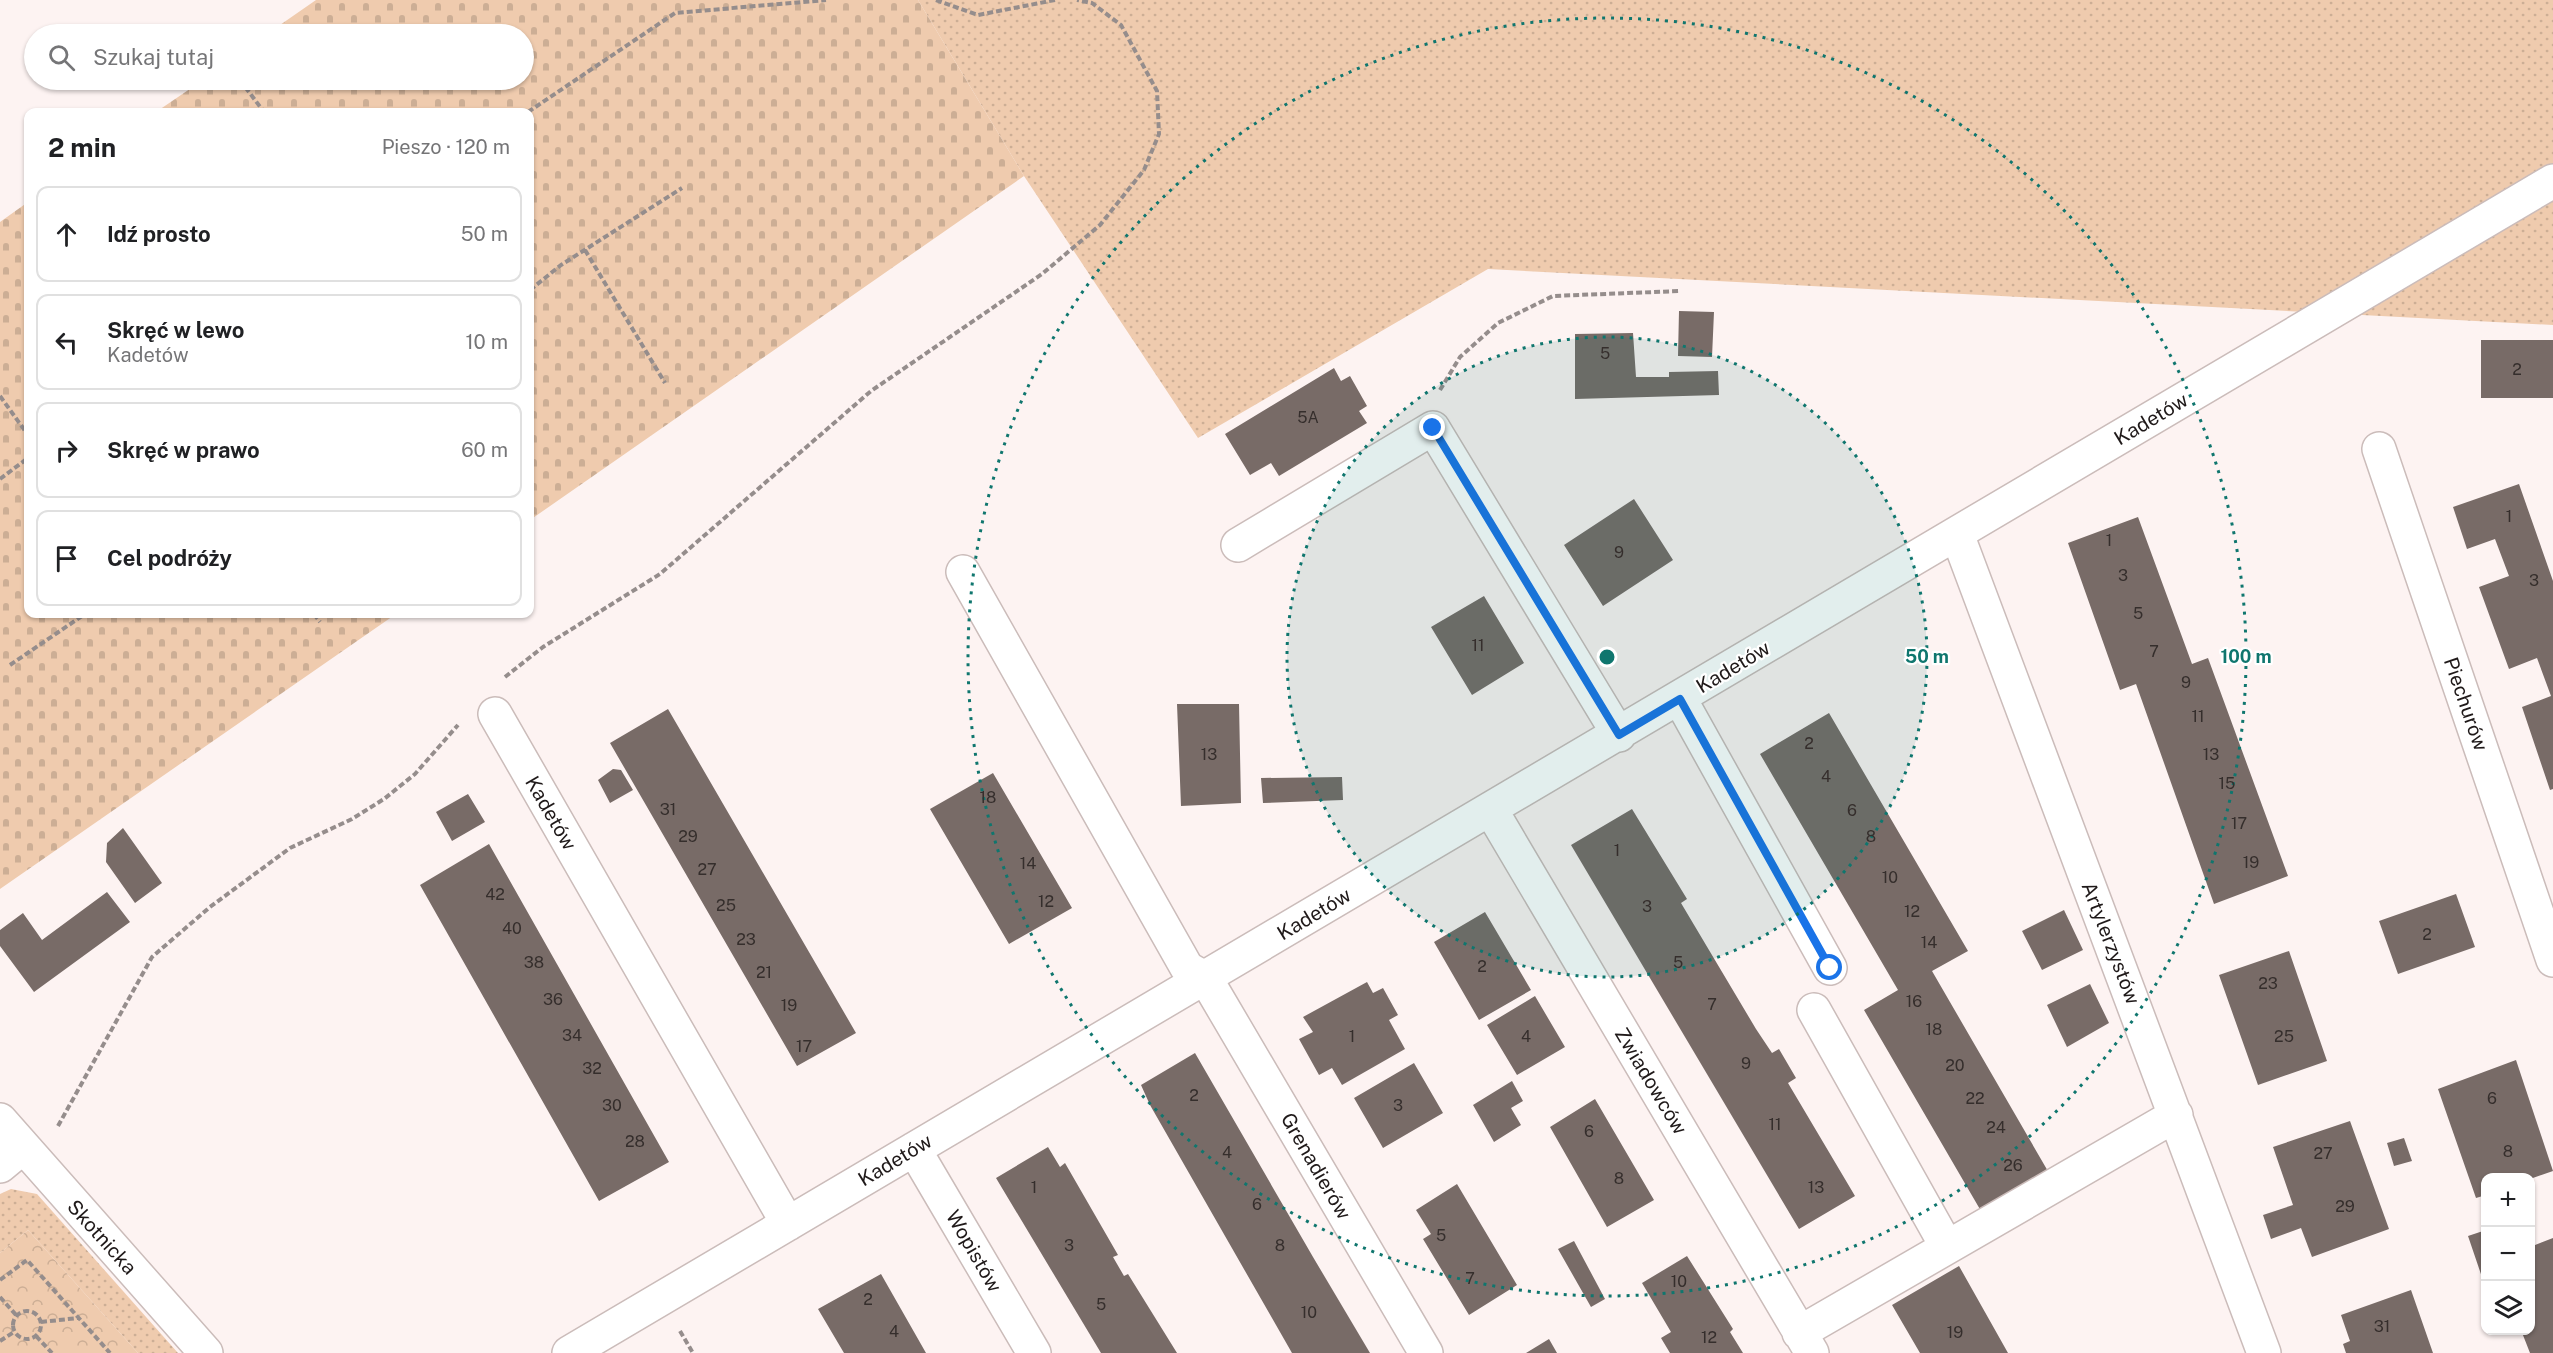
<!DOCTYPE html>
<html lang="pl">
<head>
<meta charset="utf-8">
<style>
  :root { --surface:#fff; --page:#f2f2f2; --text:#202124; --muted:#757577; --line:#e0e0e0 }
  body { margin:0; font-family:"Public Sans",sans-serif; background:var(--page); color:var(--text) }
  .controls { position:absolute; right:18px; bottom:18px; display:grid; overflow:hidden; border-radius:12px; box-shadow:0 2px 4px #0004 }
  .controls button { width:54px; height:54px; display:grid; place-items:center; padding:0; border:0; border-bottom:2px solid var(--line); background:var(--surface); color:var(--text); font:30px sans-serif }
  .stop { position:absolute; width:18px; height:18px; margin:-14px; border:4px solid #1a73e8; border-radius:50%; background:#fff }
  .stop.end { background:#1a73e8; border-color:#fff; box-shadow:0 2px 6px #0008 }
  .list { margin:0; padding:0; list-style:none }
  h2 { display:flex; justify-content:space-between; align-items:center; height:78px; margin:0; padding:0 24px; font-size:26px }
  h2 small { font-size:20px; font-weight:400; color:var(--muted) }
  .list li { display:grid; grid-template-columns:39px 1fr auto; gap:18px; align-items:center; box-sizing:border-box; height:96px; margin:0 12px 12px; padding:0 12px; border:2px solid var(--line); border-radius:12px }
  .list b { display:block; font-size:22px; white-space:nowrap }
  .list p { margin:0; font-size:20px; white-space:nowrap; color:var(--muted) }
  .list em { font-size:20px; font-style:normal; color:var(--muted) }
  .icon { flex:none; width:33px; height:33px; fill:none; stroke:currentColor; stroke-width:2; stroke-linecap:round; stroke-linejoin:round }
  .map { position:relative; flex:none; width:2553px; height:1353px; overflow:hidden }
  .search { position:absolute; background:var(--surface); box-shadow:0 2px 4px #0004; left:24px; top:24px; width:510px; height:66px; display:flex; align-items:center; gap:15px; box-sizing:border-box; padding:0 21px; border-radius:33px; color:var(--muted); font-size:22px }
  .panel { position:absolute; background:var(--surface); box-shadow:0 2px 4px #0004; left:24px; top:108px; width:510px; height:510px; border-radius:12px }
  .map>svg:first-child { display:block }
</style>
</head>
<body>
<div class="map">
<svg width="2553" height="1353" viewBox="0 0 2553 1353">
  <defs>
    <pattern id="grass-dots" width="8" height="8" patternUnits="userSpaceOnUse" patternTransform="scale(1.5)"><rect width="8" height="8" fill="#efcbae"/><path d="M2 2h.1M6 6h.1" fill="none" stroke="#ccae95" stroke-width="1.8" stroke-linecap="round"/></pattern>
    <pattern id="cemetery-stones" width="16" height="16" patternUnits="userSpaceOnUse" patternTransform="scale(1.5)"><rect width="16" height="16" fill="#efcbae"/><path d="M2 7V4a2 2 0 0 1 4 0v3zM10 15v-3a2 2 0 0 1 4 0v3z" fill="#ccae95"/></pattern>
    <pattern id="park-crowns" width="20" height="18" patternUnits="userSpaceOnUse" patternTransform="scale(1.5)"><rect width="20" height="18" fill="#efcbae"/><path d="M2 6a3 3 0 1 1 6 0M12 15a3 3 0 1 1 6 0" fill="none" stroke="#ccae95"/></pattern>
  </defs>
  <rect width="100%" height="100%" fill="#fdf3f2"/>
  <!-- grass -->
  <path fill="url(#grass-dots)" d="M918,0H2553V325L1488,269L1198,438L1024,176Z
    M11,1189L37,1194L178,1353H138L28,1230L0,1253V1194Z"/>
  <!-- cemetery -->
  <path fill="url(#cemetery-stones)" d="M316,0H918L1024,176L530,520V112H156L203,80H524V34H267Z
    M28,202V614H396L0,889V222Z"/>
  <!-- park -->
  <path fill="url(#park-crowns)" d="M28,1230L138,1353H0V1253Z"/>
  <!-- building -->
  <path fill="#786b67" d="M1679,311L1714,312L1712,357L1678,356Z
    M1633,333L1636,377H1669V372L1718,371L1719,395L1575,399V334Z
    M2481,340H2553V398H2481Z
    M1334,368L1341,381L1350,376L1367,406L1359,411L1367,423L1279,476L1271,463L1250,475L1225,434Z
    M2519,484L2553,581V789L2550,790L2522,707L2551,696L2537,658L2509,669L2479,587L2509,576L2495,539L2467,549L2453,507Z
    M1634,499L1673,560L1603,606L1564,545Z
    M2138,517L2192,664L2208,658L2288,876L2214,904L2136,684L2120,690L2068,543Z
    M1484,596L1524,663L1472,695L1431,627Z
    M1177,704H1239L1241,803L1181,806Z
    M668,709L856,1033L797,1066L610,743Z
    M1829,713L1968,951L1932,971L2049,1173L1981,1211L1864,1010L1898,990L1760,754Z
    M613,769L621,770L633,790L610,803L598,780Z
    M993,773L1072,908L1009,944L930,809Z
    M1342,777L1343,800L1263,803L1261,778Z
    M468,794L485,822L452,841L436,812Z
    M1632,809L1687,899L1681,903L1756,1029L1772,1053L1779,1049L1796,1078L1788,1083L1855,1196L1799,1229L1571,845Z
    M123,828L162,883L135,903L106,862L107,843Z
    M489,844L669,1162L599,1201L420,885Z
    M107,892L130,922L34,992L0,946V930L23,913L42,940Z
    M2456,894L2475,947L2398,974L2379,921Z
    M2064,910L2083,950L2042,970L2022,931Z
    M1485,912L1531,990L1479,1020L1434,942Z
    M2289,951L2327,1061L2258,1085L2219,975Z
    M1367,982L1373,993L1383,988L1398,1015L1389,1020L1405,1049L1342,1085L1332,1068L1319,1075L1299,1039L1313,1032L1303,1017Z
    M2090,984L2109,1023L2067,1047L2047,1005Z
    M1535,996L1565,1047L1517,1075L1487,1025Z
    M1195,1053L1313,1257L1370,1353H1292L1150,1105L1141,1085Z
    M2516,1060L2553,1171L2530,1179L2486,1178V1195L2476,1198L2438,1089Z
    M1414,1063L1443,1113L1383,1148L1354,1098Z
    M1512,1081L1523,1101L1511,1108L1521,1125L1494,1142L1473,1105Z
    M1595,1099L1654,1200L1607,1227L1550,1127Z
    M2350,1121L2389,1229L2312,1257L2301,1228L2271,1239L2263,1215L2293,1205L2273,1147Z
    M2404,1138L2412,1161L2394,1166L2387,1143Z
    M1048,1147L1060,1167L1065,1163L1118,1255L1113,1257L1124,1276L1128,1274L1177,1353H1101L996,1178Z
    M1457,1184L1517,1285L1469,1315L1423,1239L1431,1234L1416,1210Z
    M2486,1230V1286H2485L2468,1236Z
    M2553,1238V1353H2530L2521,1330H2530V1247Z
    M1574,1241L1605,1299L1591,1307L1558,1249Z
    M1687,1256L1733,1329L1730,1332L1743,1353H1670L1661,1338L1671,1332L1642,1283Z
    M1959,1266L2008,1353H1920L1892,1305Z
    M881,1274L926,1353H844L818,1309Z
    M2411,1290L2433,1353H2346L2343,1344L2350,1341L2341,1315Z
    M1549,1339L1557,1353H1526Z"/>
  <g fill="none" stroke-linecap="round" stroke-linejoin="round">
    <!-- minor casing -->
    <g stroke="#cbbcba" stroke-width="36">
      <path id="minor" d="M2379,449L2553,960
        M1957,534L2264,1353
        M1238,545L1433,428L1619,735
        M963,572L1187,968L1206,979L1426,1353
        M1680,699L1830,968
        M495,714L788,1224
        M1491,810L1812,1353
        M1814,1010L1947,1247
        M0,1120L206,1353
        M914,1149L1034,1353
        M0,1166L23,1147
        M1799,1333L2176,1115
        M569,1353L2553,181"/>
    </g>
    <!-- path -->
    <path stroke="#958d8c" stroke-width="4" stroke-dasharray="6 3" stroke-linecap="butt" d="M936,0L978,15L1055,0
      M240,80L264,112
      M528,112L675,13L826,0
      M585,250L665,383
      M530,290L561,265L682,188
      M1440,390L1460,357L1498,323L1553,296L1680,291
      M0,396L28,435
      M0,479L28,458
      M530,479L531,481
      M314,614L320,622
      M10,665L85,614
      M505,677L543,647L660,574L871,391L1042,274L1100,225L1144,170L1159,134L1157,91L1121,25L1092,3L1077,0
      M58,1126L152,957L210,907L290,848L352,819L384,799L415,774L458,725
      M0,1280L27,1260L110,1353
      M0,1297L16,1315
      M13 1325a14 14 0 1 1 28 0a14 14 0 1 1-28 0Z
      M41,1322L78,1318
      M680,1331L693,1353
      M36,1336L52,1353
      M0,1341L14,1332"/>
    <!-- minor -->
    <use href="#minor" stroke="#fff" stroke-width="33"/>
  </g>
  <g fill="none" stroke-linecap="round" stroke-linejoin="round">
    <!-- route -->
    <path stroke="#1a73e8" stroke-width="8" d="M1433,428L1619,735L1680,699L1830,968"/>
  </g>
  <!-- distance rings -->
  <circle cx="1607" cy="657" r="320" fill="#0f766e" fill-opacity=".12"/>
  <g fill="none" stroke="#0f766e" stroke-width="3" stroke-dasharray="3 6">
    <circle cx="1607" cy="657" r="320"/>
    <circle cx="1607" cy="657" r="639"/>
  </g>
  <g text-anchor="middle" stroke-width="4.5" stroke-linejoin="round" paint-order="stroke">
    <!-- number labels -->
    <g font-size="16" fill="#352e2c">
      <text x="1605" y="359">5</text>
      <text x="2517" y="375">2</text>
      <text x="1308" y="423">5A</text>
      <text x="2509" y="522">1</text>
      <text x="2109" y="546">1</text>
      <text x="1619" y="558">9</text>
      <text x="2123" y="581">3</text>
      <text x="2534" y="586">3</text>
      <text x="2138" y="619">5</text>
      <text x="1478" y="651">11</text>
      <text x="2154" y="657">7</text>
      <text x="2186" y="688">9</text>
      <text x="2198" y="722">11</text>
      <text x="1809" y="749">2</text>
      <text x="1209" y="760">13</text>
      <text x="2211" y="760">13</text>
      <text x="1826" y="782">4</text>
      <text x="2227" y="789">15</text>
      <text x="988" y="803">18</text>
      <text x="668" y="815">31</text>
      <text x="1852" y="816">6</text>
      <text x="2239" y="829">17</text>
      <text x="688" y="842">29</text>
      <text x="1871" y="842">8</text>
      <text x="1617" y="856">1</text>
      <text x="2251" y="868">19</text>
      <text x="1028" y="869">14</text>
      <text x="707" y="875">27</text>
      <text x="1890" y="883">10</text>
      <text x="495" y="900">42</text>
      <text x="1046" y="907">12</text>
      <text x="726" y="911">25</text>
      <text x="1647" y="912">3</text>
      <text x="1912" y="917">12</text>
      <text x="512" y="934">40</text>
      <text x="2427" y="940">2</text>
      <text x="746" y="945">23</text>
      <text x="1929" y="948">14</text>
      <text x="534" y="968">38</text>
      <text x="1678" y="968">5</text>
      <text x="1482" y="972">2</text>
      <text x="764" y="978">21</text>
      <text x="2268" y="989">23</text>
      <text x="553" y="1005">36</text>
      <text x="1914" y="1007">16</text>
      <text x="1712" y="1010">7</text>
      <text x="789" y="1011">19</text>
      <text x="1934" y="1035">18</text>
      <text x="572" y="1041">34</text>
      <text x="1352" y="1042">1</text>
      <text x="1526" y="1042">4</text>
      <text x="2284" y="1042">25</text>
      <text x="804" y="1052">17</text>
      <text x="1746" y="1069">9</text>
      <text x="1955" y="1071">20</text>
      <text x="592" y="1074">32</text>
      <text x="1194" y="1101">2</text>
      <text x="1975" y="1104">22</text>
      <text x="2492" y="1104">6</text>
      <text x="612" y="1111">30</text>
      <text x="1398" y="1111">3</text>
      <text x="1775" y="1130">11</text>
      <text x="1996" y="1133">24</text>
      <text x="1589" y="1137">6</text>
      <text x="635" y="1147">28</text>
      <text x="2508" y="1157">8</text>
      <text x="1227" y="1158">4</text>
      <text x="2323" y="1159">27</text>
      <text x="2013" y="1171">26</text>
      <text x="1619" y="1184">8</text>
      <text x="1034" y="1193">1</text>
      <text x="1816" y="1193">13</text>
      <text x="1257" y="1210">6</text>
      <text x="2345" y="1212">29</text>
      <text x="1441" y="1241">5</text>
      <text x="1069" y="1251">3</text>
      <text x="1280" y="1251">8</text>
      <text x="1470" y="1284">7</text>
      <text x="1679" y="1287">10</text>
      <text x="868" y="1305">2</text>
      <text x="1101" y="1310">5</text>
      <text x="1309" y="1318">10</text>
      <text x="2382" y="1332">31</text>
      <text x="894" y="1337">4</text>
      <text x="1955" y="1338">19</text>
      <text x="1709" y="1343">12</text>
    </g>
    <!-- street labels -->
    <g font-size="20" fill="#1f1919" stroke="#fff">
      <text transform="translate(2151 419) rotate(-31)" y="7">Kadetów</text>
      <text transform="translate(1733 667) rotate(-31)" y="7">Kadetów</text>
      <text transform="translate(2466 704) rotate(71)" y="7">Piechurów</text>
      <text transform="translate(551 813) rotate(60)" y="7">Kadetów</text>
      <text transform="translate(1314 914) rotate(-31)" y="7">Kadetów</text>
      <text transform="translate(2111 943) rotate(69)" y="7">Artylerzystów</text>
      <text transform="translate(1651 1081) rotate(59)" y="7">Zwiadowców</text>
      <text transform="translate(895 1160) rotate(-31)" y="7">Kadetów</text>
      <text transform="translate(1316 1166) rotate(60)" y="7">Grenadierów</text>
      <text transform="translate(102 1237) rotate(48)" y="7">Skotnicka</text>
      <text transform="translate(974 1251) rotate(60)" y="7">Wopistów</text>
    </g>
  </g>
  <circle cx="1607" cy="657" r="9" fill="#0f766e" stroke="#fff" stroke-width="3"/>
  <g font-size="18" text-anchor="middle" font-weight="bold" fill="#0f766e" stroke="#fff" stroke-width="4.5" stroke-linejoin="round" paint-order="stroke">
    <text x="1927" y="663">50 m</text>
    <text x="2246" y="663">100 m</text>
  </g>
</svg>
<div class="controls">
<button>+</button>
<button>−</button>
<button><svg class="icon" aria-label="layers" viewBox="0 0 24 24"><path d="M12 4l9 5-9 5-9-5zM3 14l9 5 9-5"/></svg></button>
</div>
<div class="stop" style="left:1830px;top:968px"></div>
<div class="stop end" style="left:1433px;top:428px"></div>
<div class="search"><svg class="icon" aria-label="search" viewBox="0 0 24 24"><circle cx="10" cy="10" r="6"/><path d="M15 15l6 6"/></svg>Szukaj tutaj</div>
<section class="panel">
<h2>2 min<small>Pieszo · 120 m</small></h2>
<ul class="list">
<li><svg class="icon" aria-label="ahead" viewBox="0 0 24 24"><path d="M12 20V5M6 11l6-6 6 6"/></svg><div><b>Idź prosto</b></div><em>50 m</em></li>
<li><svg class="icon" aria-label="left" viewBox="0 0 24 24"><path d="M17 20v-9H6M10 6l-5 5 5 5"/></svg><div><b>Skręć w lewo</b><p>Kadetów</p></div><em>10 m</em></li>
<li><svg class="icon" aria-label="right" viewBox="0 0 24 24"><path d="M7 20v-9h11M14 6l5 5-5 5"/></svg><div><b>Skręć w prawo</b></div><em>60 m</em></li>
<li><svg class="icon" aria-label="arrive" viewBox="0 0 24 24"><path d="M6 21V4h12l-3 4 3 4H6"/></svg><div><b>Cel podróży</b></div></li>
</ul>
</section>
</div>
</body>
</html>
